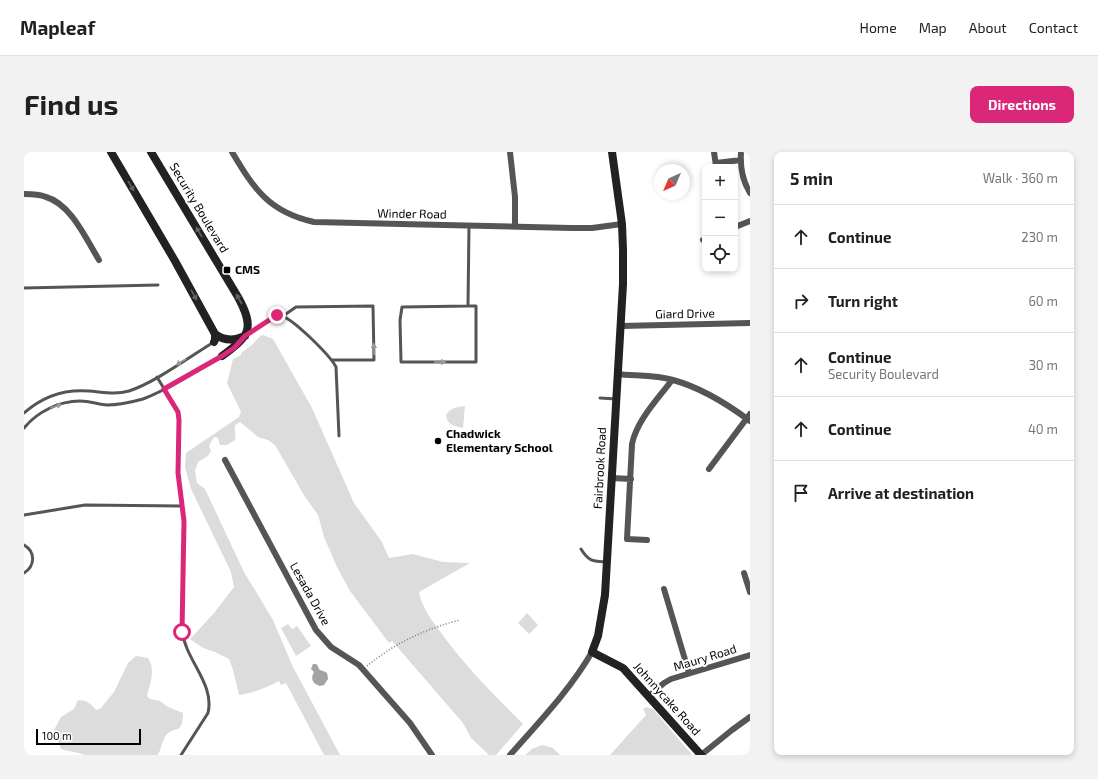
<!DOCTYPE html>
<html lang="en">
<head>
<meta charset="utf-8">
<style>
  :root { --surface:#fff; --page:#f2f2f2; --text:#202124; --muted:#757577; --line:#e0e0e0; --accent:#db2777 }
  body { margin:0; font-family:"Exo 2",sans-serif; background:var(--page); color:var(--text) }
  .controls { position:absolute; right:12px; top:12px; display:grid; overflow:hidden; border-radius:8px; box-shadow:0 2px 6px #0003 }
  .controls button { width:36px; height:36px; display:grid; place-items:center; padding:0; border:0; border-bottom:1px solid var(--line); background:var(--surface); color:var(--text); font:20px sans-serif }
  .compass { position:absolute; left:630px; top:12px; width:36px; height:36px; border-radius:50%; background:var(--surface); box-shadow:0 2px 6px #0003; rotate:224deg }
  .scale { position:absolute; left:12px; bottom:10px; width:105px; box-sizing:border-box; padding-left:4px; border:2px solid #000; border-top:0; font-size:11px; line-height:14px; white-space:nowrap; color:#000; -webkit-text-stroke:3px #fff; paint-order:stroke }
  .stop { position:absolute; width:12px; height:12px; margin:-9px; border:3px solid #db2777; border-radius:50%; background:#fff }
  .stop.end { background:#db2777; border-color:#fff; box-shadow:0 1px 4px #0008 }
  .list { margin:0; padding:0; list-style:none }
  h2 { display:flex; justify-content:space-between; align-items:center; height:52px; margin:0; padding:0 16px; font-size:17px }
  h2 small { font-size:13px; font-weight:400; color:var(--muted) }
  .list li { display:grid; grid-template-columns:26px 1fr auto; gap:12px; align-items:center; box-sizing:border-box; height:64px; padding:0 16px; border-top:1px solid var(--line) }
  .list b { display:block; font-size:15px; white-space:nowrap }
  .list p { margin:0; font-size:13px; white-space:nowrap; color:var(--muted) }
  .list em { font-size:13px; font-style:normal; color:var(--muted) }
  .icon { flex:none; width:22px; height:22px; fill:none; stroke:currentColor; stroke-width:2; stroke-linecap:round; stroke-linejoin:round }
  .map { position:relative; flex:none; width:726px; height:603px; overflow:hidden; border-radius:8px }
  header { display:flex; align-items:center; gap:24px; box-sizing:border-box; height:56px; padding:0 20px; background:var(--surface); border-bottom:1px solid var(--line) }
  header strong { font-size:19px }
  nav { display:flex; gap:22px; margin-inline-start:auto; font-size:14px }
  .intro { display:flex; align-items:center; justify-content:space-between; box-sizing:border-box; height:96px; padding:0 24px }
  h1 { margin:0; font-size:28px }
  .button { padding:10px 18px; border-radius:8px; background:var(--accent); color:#fff; font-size:14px; font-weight:700 }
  main { display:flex; gap:24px; padding:0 24px }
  aside { flex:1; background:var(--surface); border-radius:8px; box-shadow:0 2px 6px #0003 }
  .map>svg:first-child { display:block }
</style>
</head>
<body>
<header>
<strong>Mapleaf</strong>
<nav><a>Home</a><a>Map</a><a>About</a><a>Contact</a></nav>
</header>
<div class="intro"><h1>Find us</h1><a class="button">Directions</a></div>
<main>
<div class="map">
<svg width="726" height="603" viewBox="0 0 726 603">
  <rect width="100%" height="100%" fill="#fff"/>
  <!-- green -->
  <path fill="#dcdcdc" d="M239,183L249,187L288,256L330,351L358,390L365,406L389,402L419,410L446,411L395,440C398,455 406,466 415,478C439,512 469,542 499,572L472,603H465L447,586L439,571L368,489L365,491L326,439L313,415L300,385L294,363L281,345L251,293L244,288L234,285L216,270L211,273C210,278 212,282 211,288L203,293H196L194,286L190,285L185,294L187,299L184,304L174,310L171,319L173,331L181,337L220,420L249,468L268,513L316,603H300L262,531L257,533L255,529C241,536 230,541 215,543L209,518L205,507L191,500L179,496L166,487L190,461L210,435L207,420L167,337L161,315L162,301L215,265L217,260L203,231L209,207L217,203V201L229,192L235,185Z
    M441,254L439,276C430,274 423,273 422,263C426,256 433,255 441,254Z
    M503,461L514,473L505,482L494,471Z
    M264,472L268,477L273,474L287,494L272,504L257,476Z
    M112,504L124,506C132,517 126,532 123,544L126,547L136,549L144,555L159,561C159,585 149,572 141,585C138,590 137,597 134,603H61C56,601 44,599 37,597L30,578L37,565L50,557L54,548C63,548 66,551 72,558L77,556L90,540L104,511Z
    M622,555L629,557L668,603H586L622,563L619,557Z
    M518,593L529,596L536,603H501L508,597Z"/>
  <!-- water -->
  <path fill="#a3a3a3" d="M289,512H292C294,513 294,515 295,517C299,521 304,517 304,527L300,533L296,534C289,532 286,527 290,520L287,517Z"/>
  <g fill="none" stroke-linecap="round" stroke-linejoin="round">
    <!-- path -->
    <path stroke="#777" stroke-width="1.5" stroke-dasharray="1 2" stroke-linecap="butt" d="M343,514C371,491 401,477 436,468"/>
    <!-- lane -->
    <path stroke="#555" stroke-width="3" d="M0,136L134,133
      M444,154H452V210H377L376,168L378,155L444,154L445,73
      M259,164L272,155L349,154L350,208H308
      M225,182C231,178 248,165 253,163C265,161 307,205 312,215L315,284
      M133,225L154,260L155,268L154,321L160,369L158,479C162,509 191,532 184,561L157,603
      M576,246L592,247
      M0,261C18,245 41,237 65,239C79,240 91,243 105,239C132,230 165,205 190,190
      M0,276C13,260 35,249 56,249C65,249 74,252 83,253C95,253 108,250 119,247C146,237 172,219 196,205
      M0,363L61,353L157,354
      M0,393C12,400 11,414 0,421
      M557,397C565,410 569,409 583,410"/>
    <!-- street -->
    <path stroke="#555" stroke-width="6" d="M208,0C230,37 245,60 290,70L547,76H568L598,72
      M486,0L491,45V74
      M690,0L692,14
      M717,0C716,15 718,28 726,41
      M692,11L717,8
      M0,42C7,42 15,42 22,45C47,52 62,87 75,108
      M711,75L726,69
      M679,88L681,87
      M597,174L726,171
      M593,222C611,224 632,223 649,228C678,236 702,251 726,269
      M201,308L292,478L307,495L335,513L342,521L386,571L408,603
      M685,317L726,262
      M588,326L607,327
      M623,388L603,387L608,292C613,268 634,247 648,228
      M720,421L726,440
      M640,437L665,521
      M624,545L640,531L647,527L726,503
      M486,603C515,570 546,538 568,500
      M677,603L708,578L726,565"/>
    <!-- secondary -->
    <path stroke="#222" stroke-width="8" d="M87,0L151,109L191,182V188L190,190
      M127,0L214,145C231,176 226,184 198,204
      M588,0L598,72L599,98V132L581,443L574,484L568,500L599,516L677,603
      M191,182C200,189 210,189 221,184"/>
  </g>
  <!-- one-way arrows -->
  <defs><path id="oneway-solid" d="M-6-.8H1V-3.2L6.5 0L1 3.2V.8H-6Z"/></defs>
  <g fill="#646464">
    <use href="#oneway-solid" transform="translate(107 34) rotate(59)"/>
    <use href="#oneway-solid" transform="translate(175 80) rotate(-121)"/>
    <use href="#oneway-solid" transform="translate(170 143) rotate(61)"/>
    <use href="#oneway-solid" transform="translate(215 147) rotate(-119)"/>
  </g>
  <g fill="#999">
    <use href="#oneway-solid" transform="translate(350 197) rotate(-92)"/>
    <use href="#oneway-solid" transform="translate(157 210) rotate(148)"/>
    <use href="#oneway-solid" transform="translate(416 210)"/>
    <use href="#oneway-solid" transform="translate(32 254) rotate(-19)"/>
  </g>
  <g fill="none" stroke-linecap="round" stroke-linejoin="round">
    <!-- route -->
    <path stroke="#db2777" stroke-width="5" d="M158,480L160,369L154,321L155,268L154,260L140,237L198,204L210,196L221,184L253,163"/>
  </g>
  <!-- markers -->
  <g fill="#000" stroke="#fff" stroke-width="1.5">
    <rect x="199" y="114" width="8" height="8" rx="2"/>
    <circle cx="414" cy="289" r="4"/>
  </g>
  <g text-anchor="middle" stroke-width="4" stroke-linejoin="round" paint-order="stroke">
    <!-- street labels -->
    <g font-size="12" fill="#000" stroke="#fff">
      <text transform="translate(175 56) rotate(59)" y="4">Security Boulevard</text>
      <text transform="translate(388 62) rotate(1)" y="4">Winder Road</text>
      <text transform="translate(661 162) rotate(-1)" y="4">Giard Drive</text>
      <text transform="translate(576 316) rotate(-87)" y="4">Fairbrook Road</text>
      <text transform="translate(286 442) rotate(61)" y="4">Lesada Drive</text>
      <text transform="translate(681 506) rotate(-17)" y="4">Maury Road</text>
      <text transform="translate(643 547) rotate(48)" y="4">Johnnycake Road</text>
    </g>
    <!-- poi labels -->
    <g font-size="12" font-weight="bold" fill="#000" stroke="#fff" text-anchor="start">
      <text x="211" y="122">CMS</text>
      <text x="422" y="286">Chadwick<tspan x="422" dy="14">Elementary School</tspan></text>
    </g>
  </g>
</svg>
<div class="controls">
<button>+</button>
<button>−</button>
<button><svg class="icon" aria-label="locate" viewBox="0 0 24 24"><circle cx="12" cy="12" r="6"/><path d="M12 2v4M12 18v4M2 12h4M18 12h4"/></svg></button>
</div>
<svg class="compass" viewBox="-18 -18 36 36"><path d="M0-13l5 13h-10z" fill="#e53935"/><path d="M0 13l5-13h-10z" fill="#757577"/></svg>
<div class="scale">100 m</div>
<div class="stop" style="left:158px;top:480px"></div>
<div class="stop end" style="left:253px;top:163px"></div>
</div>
<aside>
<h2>5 min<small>Walk · 360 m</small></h2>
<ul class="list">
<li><svg class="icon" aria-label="ahead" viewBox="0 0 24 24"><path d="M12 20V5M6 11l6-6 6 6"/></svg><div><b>Continue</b></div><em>230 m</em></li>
<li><svg class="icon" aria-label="right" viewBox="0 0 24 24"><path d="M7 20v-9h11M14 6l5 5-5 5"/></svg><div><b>Turn right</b></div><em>60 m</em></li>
<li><svg class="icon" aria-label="ahead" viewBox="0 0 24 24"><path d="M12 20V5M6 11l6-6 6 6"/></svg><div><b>Continue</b><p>Security Boulevard</p></div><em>30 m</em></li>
<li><svg class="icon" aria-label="ahead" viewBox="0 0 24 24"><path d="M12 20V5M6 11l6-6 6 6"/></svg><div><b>Continue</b></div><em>40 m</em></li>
<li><svg class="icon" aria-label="arrive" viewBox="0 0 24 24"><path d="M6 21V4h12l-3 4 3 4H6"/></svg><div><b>Arrive at destination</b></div></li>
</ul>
</aside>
</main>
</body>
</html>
